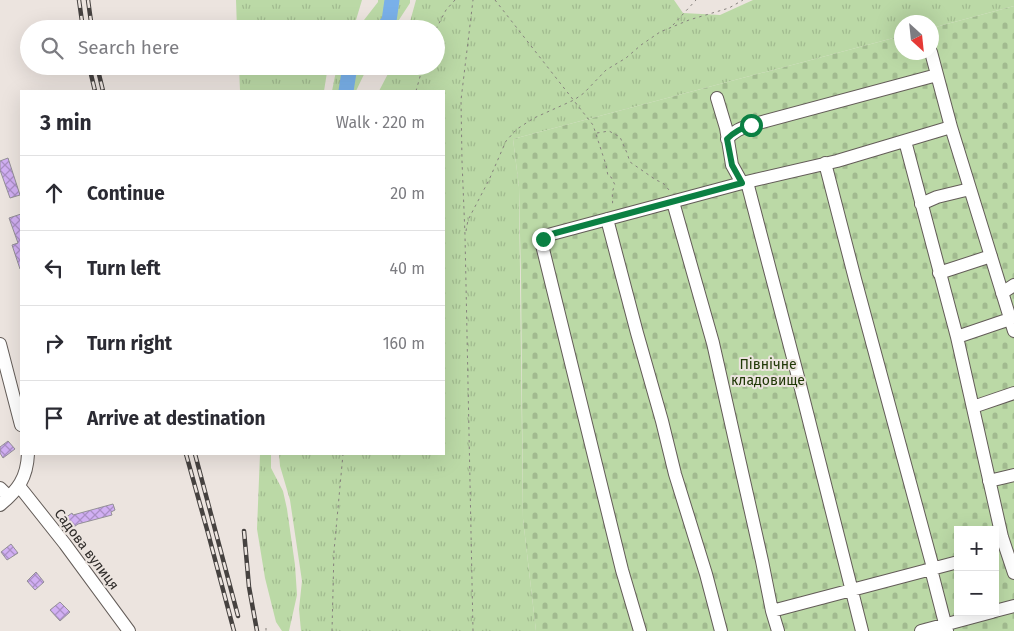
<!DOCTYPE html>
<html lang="en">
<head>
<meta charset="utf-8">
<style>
  :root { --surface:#fff; --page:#f7f7f7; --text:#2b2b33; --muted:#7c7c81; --line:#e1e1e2 }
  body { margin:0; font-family:"Fira Sans",sans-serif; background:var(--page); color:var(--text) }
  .controls { position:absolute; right:15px; bottom:15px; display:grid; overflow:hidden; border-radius:0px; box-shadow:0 5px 20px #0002 }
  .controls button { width:45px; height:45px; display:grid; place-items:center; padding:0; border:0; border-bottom:1px solid var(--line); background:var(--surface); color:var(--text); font:25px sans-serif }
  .compass { position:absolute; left:894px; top:15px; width:45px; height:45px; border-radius:50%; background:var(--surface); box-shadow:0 5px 20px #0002; rotate:153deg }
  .stop { position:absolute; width:15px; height:15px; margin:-11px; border:4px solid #0b8043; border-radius:50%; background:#fff }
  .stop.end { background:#0b8043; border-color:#fff; box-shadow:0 1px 5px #0008 }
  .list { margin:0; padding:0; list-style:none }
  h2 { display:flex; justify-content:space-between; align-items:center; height:65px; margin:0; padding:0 20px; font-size:21px }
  h2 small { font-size:16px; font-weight:400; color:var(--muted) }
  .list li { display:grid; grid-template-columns:32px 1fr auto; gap:15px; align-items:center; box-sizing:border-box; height:75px; padding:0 20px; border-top:1px solid var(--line) }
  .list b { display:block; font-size:19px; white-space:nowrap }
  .list em { font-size:16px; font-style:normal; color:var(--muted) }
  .icon { flex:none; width:28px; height:28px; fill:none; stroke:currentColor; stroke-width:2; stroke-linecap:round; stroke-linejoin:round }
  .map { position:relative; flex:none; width:1014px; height:631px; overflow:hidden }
  .search { position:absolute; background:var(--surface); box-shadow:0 5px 20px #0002; left:20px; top:20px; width:425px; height:55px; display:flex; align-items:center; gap:12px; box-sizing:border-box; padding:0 18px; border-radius:28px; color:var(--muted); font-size:19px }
  .panel { position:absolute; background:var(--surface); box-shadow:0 5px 20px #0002; left:20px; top:90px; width:425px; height:365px; border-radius:0px }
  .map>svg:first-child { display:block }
</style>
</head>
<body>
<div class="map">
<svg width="1014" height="631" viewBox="0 0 1014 631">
  <defs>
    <pattern id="grass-tufts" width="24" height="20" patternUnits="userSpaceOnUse" patternTransform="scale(1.25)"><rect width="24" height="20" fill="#bbd9a6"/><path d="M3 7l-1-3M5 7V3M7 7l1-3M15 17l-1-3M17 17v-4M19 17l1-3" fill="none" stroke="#a1ba8f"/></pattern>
    <pattern id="cemetery-stones" width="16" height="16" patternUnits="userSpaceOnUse" patternTransform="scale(1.25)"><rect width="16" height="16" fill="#bbd9a6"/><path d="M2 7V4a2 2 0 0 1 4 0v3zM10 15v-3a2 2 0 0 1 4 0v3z" fill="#a1ba8f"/></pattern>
    <pattern id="building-cross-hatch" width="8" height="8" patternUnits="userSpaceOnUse" patternTransform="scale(1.25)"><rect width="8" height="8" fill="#d1aff3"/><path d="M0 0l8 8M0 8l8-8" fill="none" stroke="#aa8fc5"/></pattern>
  </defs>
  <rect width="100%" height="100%" fill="#ece4df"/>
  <!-- grass -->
  <path fill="url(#grass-tufts)" d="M236,0H362L356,20L348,29H237Z
    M378,0H410V3L393,29H357L378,2Z
    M416,0H674L683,13L720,15L753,0H1014V6L932,28V22H902L901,36L513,139L519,187L523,519L536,631H301L299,609L302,581L290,500L280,466L279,454H444V91H379L392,66H436V29H408Z
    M239,66H328L324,91H240Z
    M337,66H368L356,91H332Z
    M260,454H271V468L283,491L287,509L295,565L297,595L289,631H282L276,622L265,578L257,529Z"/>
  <!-- cemetery -->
  <path fill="url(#cemetery-stones)" fill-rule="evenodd" d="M1014,6V631H536L523,519L521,281L519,187L513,139L901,36L902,52H932V28ZM958,530H995V612H958Z"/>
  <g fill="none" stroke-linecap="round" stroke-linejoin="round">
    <!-- river -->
    <path stroke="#79b0e9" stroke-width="15" d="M382,29L389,21L392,0
      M346,91L350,66"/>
  </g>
  <!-- building -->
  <path fill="url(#building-cross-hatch)" stroke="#949097" d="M8,158L20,195L10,198L0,170V161Z
    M21,214V269H20L12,245L18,243L9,218Z
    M8,441L15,449L3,458L0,453V447Z
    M113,504L115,510L111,512L112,515L78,524L71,529L65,518L72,513L73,515Z
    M11,544L18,553L7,560L1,552Z
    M36,572L44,582L35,590L27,581Z
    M60,602L70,612L60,621L50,610Z"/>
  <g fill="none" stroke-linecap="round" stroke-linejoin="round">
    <!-- minor casing -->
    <g stroke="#635c58" stroke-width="14">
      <path id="minor" d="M931,52L951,127L1014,331
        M717,98L726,128L732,165L742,183
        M727,139C734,131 741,128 751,125L937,75
        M905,141L957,337L1002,537L1014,573
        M825,163L855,279L932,564V573L947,631
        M747,182L798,377L862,631
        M673,202L713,343L762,561L772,611L778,631
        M921,204L937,197L970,189
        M607,219L637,333L662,421L675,474L706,574L721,631
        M939,273L991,256
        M1002,293L1014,285
        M957,337L1010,319
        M0,344L21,425
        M973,407L1014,393
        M989,481L1014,475
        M19,486L65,544L129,631
        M0,488L9,497
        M0,505C18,490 27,478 28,454
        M772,611L958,562
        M995,611L1014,606
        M640,631L622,570L542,245L543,239L548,235L742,183L837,161L951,127
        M921,631L992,612"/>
    </g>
    <!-- path -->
    <path stroke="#86817d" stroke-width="1" stroke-dasharray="2.5 4" stroke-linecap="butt" d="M495,0L593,125L606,165L608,176L611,177L615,185C610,194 614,198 612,207
      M673,25L696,0
      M436,29L446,10L455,0
      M416,91L423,66
      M597,133L609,131L620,137L627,153L630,162L656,180L663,183L669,190
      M466,231L468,220L489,180L506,141L517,129L534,118L574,100L584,93L606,70L626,58L641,45L660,32L689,20L729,8L743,0
      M266,628V631
      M332,631L334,551L343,454
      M473,631L465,235L462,161L461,100L473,0"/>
    <!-- minor -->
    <use href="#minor" stroke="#fff" stroke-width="12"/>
    <!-- rail casing -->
    <g stroke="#464240" stroke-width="4.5">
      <path id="rail" d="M79,0L83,29
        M88,0L92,29
        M89,66L95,91
        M97,66L103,91
        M186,454L208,533L234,631
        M195,454L238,616
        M244,531L249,587L257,631"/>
    </g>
    <!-- rail -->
    <use href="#rail" stroke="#ece4df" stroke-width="2.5" stroke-dasharray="8" stroke-linecap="butt"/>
  </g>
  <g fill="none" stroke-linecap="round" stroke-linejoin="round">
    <!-- route -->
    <path stroke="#0b8043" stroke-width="6" d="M543,239L548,235L742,183L732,165L727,139C734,132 741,128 751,125"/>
  </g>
  <g text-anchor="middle" stroke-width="4" stroke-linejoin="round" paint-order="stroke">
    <!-- park labels -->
    <g font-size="14" fill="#203806" stroke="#ece4df">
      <text x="768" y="369">Північне<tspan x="768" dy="16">кладовище</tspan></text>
    </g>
    <!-- street labels -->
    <g font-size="14" fill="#2e2b29" stroke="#ece4df">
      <text transform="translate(87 549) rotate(53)" y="5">Садова вулиця</text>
    </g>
  </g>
</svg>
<div class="controls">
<button>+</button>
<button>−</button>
</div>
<svg class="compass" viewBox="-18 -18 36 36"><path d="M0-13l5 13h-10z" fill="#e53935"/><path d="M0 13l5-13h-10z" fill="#7c7c81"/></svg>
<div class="stop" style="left:751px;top:125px"></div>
<div class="stop end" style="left:543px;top:239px"></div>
<div class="search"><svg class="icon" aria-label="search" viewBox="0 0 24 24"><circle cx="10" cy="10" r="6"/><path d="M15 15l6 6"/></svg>Search here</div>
<section class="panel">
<h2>3 min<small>Walk · 220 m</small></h2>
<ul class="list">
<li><svg class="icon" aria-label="ahead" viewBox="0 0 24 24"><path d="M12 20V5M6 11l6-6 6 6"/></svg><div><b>Continue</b></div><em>20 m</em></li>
<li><svg class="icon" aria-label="left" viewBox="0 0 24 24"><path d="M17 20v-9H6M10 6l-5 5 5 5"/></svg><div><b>Turn left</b></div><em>40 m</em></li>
<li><svg class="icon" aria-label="right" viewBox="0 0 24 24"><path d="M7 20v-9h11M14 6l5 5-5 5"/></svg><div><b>Turn right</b></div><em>160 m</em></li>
<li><svg class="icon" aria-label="arrive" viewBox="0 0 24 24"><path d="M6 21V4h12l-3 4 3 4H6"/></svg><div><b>Arrive at destination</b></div></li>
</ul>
</section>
</div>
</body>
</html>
